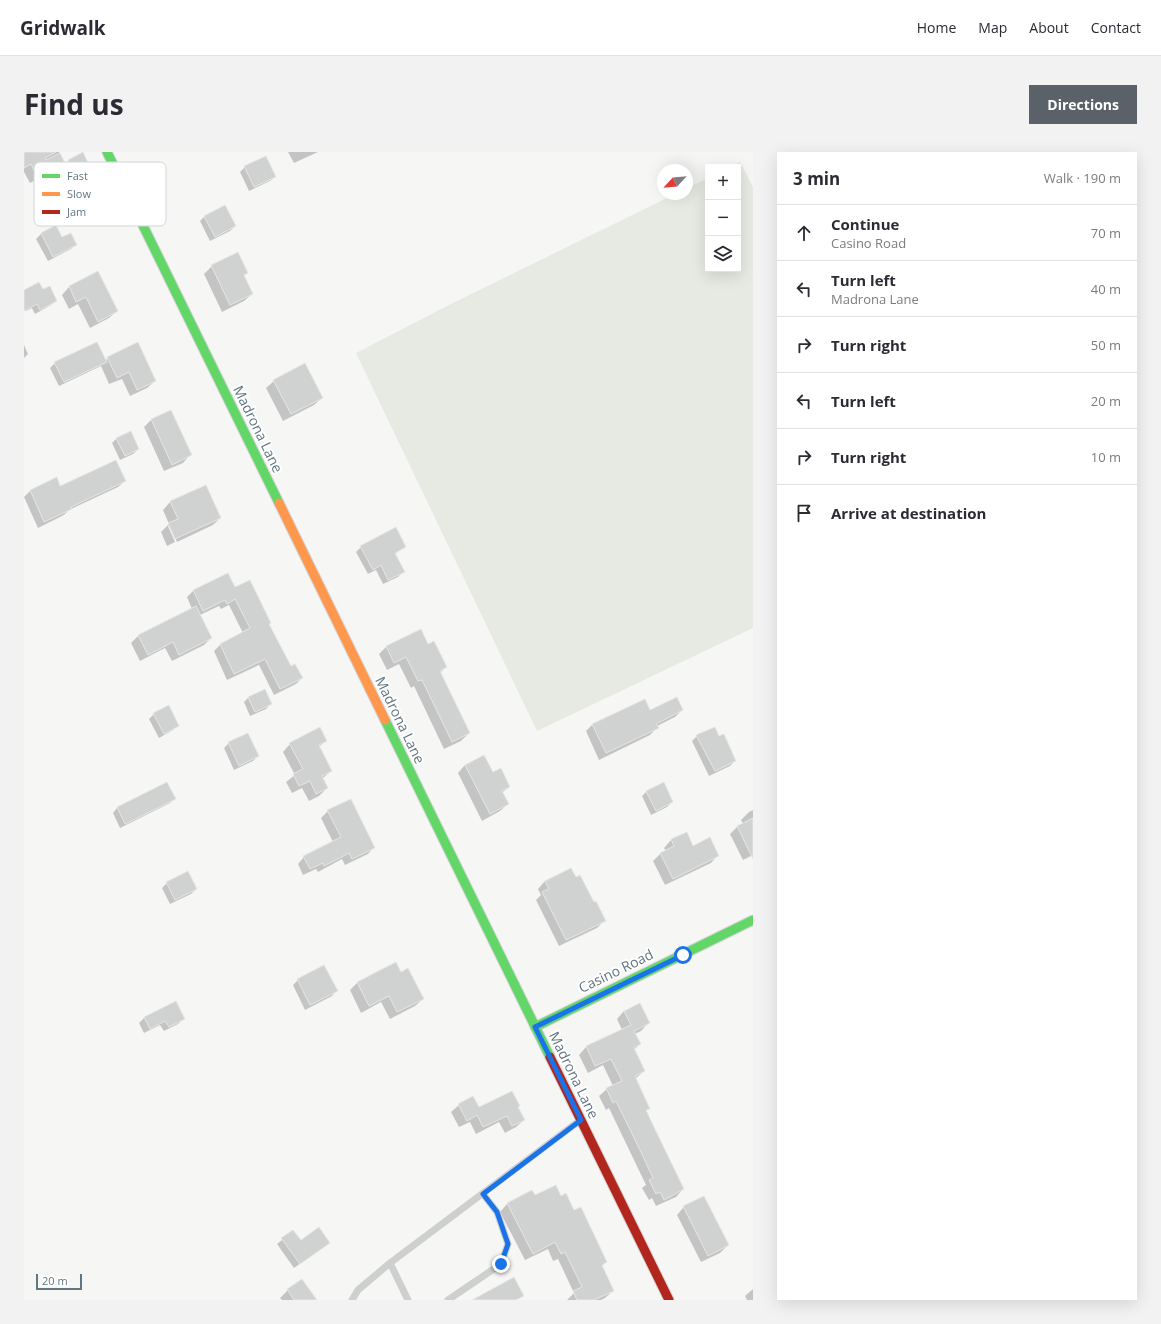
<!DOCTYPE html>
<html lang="en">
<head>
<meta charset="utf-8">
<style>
  :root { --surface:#fff; --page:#f2f2f3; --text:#2b2b33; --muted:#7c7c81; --line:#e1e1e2; --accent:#5a6169 }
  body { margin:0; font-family:"Open Sans",sans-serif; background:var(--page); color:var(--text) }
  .controls { position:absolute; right:12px; top:12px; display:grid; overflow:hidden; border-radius:0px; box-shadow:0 4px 16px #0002 }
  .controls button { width:36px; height:36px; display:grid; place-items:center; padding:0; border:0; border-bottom:1px solid var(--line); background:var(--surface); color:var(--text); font:20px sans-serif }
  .compass { position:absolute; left:633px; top:12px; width:36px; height:36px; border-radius:50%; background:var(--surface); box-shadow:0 4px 16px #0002; rotate:244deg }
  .scale { position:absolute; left:12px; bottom:10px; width:46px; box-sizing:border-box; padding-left:4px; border:2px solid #607681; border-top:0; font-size:11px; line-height:14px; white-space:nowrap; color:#607681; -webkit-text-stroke:3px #fff; paint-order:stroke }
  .stop { position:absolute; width:12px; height:12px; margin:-9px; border:3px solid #1a73e8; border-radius:50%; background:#fff }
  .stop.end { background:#1a73e8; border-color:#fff; box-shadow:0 1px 4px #0008 }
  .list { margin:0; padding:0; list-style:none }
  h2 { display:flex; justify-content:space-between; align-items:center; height:52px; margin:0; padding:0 16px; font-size:17px }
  h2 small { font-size:13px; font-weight:400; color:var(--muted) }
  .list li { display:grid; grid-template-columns:26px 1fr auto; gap:12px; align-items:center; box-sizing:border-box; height:56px; padding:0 16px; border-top:1px solid var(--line) }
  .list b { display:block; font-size:15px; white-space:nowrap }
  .list p { margin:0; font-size:13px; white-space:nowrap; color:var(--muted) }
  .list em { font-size:13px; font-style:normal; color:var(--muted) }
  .icon { flex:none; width:22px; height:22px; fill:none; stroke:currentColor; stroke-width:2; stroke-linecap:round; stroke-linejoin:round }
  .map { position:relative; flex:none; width:729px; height:1148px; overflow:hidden; border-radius:0px }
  header { display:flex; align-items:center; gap:24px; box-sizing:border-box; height:56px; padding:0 20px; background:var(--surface); border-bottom:1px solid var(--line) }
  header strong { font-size:19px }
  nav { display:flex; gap:22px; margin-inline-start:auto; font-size:14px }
  .intro { display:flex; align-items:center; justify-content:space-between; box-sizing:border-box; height:96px; padding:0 24px }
  h1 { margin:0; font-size:28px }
  .button { padding:10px 18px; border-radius:0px; background:var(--accent); color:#fff; font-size:14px; font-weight:700 }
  main { display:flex; gap:24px; padding:0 24px }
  aside { flex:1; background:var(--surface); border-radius:0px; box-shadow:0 4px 16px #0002 }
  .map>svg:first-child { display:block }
</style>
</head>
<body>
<header>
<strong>Gridwalk</strong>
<nav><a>Home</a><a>Map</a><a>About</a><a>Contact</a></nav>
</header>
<div class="intro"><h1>Find us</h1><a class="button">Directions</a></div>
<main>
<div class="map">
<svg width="729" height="1148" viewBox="0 0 729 1148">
  <rect width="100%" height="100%" fill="#f6f6f5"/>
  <!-- green -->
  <path fill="#e6eae3" d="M716,10L729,35V476L513,579L332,201L425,153L651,42H663V36L684,26V117H714V15H705Z"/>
  <!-- shadow -->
  <path fill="#0003" d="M0,0H35L40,11L32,18L6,31L0,20Z
    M264,0H294L270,11Z
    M45,9L64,13L49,22L43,11Z
    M221,15L251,25L246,29L225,39L216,20Z
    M181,64L211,74L206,79L186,89L176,69Z
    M32,75L38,87L51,93L47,97L24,109L12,87L17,82Z
    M188,114L228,142L220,149L198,160L180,122Z
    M73,121L93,159L85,166L66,176L54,152L45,157L38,143L45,135Z
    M18,138L32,148L27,153L11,162L8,156L2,159L0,154V139Z
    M0,193L4,202L0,206Z
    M84,206L131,229L123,236L106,244L98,227L85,232L77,214L35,234L26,216L31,211L81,209Z
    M250,229L298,246L290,253L259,269L242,236Z
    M146,259L166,303L159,311L140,319L120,275L127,268Z
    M93,286L114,297L109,302L96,308L88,291Z
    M32,327L36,335L101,329L94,335L45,358L40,363L14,376L0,345L6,339Z
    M182,334L196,366L189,373L153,390L146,374H144L151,390L143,394L137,380L145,372L139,358L146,350Z
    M337,395H381L371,402L379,420L374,425L359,432L352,418L344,422L332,400Z
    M203,422L210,437L244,472L267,515L278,526L272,532L250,543L235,513L203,528L190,499L196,493L219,481L205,453L197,457L195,454L176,463L187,486L180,493L148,509L141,496L116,509L107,491L114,484L168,457L163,445L169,439Z
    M404,493L422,515L416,521L445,581L437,589L420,597L390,534L387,536L375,512L363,518L355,502L362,495Z
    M224,546L246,552L242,557L226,564L220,550Z
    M658,558L651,565L633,574V576L626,583L575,608L562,579L569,572L625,559Z
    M130,562L154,574L149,578L135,586L125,567Z
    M673,584L695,586L711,609L706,614L685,624L668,589Z
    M302,588L295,595L307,619L298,627L303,636L295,644L285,649L278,636L268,641L262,630L271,623L259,600L266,592Z
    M205,591L234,604L229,609L210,618L200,596Z
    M441,613L468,621L485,635L478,641L484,652L476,659L458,669L434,621Z
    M143,631L150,647L146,651L96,676L89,661L93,656Z
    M623,639L648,650L643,655L627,663L618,644Z
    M729,658V703L719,708L706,682L713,675L719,672L717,668L725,660Z
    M304,659L350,695L344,702L321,713L318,707L294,720L292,717L279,723L274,712L280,705L309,690L297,666Z
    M662,681L669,695L694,703L687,711L641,733L629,709L636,702L642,699L640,696L647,688Z
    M547,717L551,726L581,768L573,776L535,794L512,748L517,743L514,737L521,729Z
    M143,731L172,737L167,742L146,752L138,736Z
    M372,811L377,821L399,847L391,854L366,867L357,850L337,861L326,838L333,831Z
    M274,828L312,839L308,844L281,858L269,833Z
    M151,851L159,867L154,872L140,879L136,873L120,881L115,871L120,866Z
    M600,859L624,871L617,879L611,882L616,892L610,898L620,919L611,927L625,956L622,959L659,1037L652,1045L632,1054L628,1046L625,1048L618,1036L622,1033L585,956L582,958L575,944L583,937L589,934L579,913L564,921L555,903L562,895L598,878L593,867Z
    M435,953L454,957L495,954L494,956L500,968L492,975L481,981L475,970L452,982L446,970L435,975L427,960Z
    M508,1039L511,1045H537L582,1110L577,1115L589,1139L581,1146L577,1148H543L550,1141L534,1107L529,1109L524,1097L501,1108L476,1060L483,1052Z
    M660,1055L704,1093L696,1101L677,1110L653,1063Z
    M269,1079L277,1089L299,1095L270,1116L253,1092Z
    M278,1128L292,1148H258L256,1146L264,1138Z
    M729,1137V1148H723L721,1144Z"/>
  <!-- building -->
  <path fill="#d0d1d1" stroke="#e6e6e5" d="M0,0H32L21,6L22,8L36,1L41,11L13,25L7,12L0,16Z
    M59,0L65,13L51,21L44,8Z
    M242,4L252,25L230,35L220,14Z
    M201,53L212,74L191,85L180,64Z
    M32,73L38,85L47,81L53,93L29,105L17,81Z
    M214,100L224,121L220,123L229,142L206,153L187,113Z
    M74,119L94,159L74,170L62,145L52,150L45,134Z
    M15,130L19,137L26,134L33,149L16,158L13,152L0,159V138Z
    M73,190L83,210L40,230L30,210Z
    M114,190L132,229L113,238L105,220L93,226L83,205Z
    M281,211L299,246L267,262L249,228Z
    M147,258L168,303L148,313L127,267Z
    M107,279L115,297L101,304L92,286Z
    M92,308L102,329L47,355L48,357L20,370L6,338L33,325L36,334Z
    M182,333L197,366L151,387L144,371L154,367L146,349Z
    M372,375L382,395L371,401L381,420L364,428L357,413L349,418L336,394Z
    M204,421L211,435L226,428L247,471L245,472L267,514L271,512L279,526L256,537L241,507L210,522L196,492L226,476L211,447L203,452L201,448L179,459L169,438Z
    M172,454L188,486L155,503L149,490L124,503L114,483Z
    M397,477L404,492L410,489L423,515L416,519L446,581L428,590L398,528L394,529L382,505L370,511L362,494Z
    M241,537L248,552L231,560L224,545Z
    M653,545L659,558L632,572L635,576L582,601L568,572L621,547L626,558Z
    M145,553L155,574L140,582L129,561Z
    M296,575L303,589L295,593L308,619L298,624L304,636L292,642L286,629L275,634L269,622L279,617L265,591Z
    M691,575L695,584L700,582L712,609L691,619L672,583Z
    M224,581L235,604L215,614L204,590Z
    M460,603L469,620L477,616L486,635L478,639L485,652L466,662L441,613Z
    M143,630L152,647L101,672L93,655Z
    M640,630L649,650L632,659L622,639Z
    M327,647L351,696L328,707L325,701L300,714L299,711L286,717L279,704L317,685L303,658Z
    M729,666V707L713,674Z
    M663,680L669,694L686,685L695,704L649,727L636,701L650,694L647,687Z
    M547,716L552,725L556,723L570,750L572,749L582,769L542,788L518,740L525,737L521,729Z
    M164,719L173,737L151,748L142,730Z
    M372,810L377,820L384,816L400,847L373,860L365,844L345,854L333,830Z
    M300,813L314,839L286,853L273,827Z
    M152,849L161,867L145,875L141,869L126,877L120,865Z
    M616,851L626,871L610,879L617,892L610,896L621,919L611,924L626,957L622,958L628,971L660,1037L640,1048L636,1040L632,1042L625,1028L629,1026L616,998L592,949L589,951L582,936L598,929L587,907L571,914L562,894L607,873L600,859Z
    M488,939L496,954L494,955L501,968L488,974L483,964L459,975L453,963L443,969L434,952L449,944L455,955Z
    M532,1033L537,1044L542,1041L550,1058L557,1055L583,1110L578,1113L590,1139L570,1148H553L549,1139L558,1135L541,1100L537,1102L531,1090L509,1102L483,1051L508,1038L511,1043Z
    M680,1044L705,1093L684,1104L659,1054Z
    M295,1075L306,1091L276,1112L257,1086L269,1078L277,1088Z
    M490,1125L500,1144L492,1148H448Z
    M278,1127L293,1148H270L263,1137Z"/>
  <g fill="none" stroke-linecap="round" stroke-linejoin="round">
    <!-- fast casing -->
    <g stroke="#d2d3d3" stroke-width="11">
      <path id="fast" d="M83,0L255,351
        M361,568L526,905
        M511,875L729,768"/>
    </g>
    <!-- slow casing -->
    <g stroke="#d2d3d3" stroke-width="11">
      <path id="slow" d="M255,351L361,568"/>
    </g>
    <!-- jam casing -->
    <g stroke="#d2d3d3" stroke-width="11">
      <path id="jam" d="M526,905L645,1148"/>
    </g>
    <!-- lane -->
    <path stroke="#ced0d0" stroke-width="7" d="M366,1111L384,1148
      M328,1148L334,1138L366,1111L555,969
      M424,1148L477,1112L484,1092L473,1060L459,1042"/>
    <!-- fast -->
    <use href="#fast" stroke="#63d668" stroke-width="9"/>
    <!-- slow -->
    <use href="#slow" stroke="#ff974d" stroke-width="9"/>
    <!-- jam -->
    <use href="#jam" stroke="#b3261e" stroke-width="9"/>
  </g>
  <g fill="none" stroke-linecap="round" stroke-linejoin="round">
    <!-- route -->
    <path stroke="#1a73e8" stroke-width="5" d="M477,1112L484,1092L473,1060L459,1042L557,968L511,875L659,803"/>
  </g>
  <g text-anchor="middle" stroke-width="4" stroke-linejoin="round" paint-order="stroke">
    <!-- street labels -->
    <g font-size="14" fill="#607681" stroke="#fff">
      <text transform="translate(234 277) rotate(64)" y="5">Madrona Lane</text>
      <text transform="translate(376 568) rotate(64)" y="5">Madrona Lane</text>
      <text transform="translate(592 819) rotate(-26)" y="5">Casino Road</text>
      <text transform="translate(550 923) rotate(64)" y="5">Madrona Lane</text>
    </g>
  </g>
  <!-- legend -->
  <rect x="10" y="10" width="132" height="64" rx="6" fill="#fff" stroke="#cfd6d9" stroke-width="1"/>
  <rect x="18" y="22" width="18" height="4" fill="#63d668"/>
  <rect x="18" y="40" width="18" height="4" fill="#ff974d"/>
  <rect x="18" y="58" width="18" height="4" fill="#b3261e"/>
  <g font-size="11" fill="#607681">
    <text x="43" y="28">Fast</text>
    <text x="43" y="46">Slow</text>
    <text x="43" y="64">Jam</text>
  </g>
</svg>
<div class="controls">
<button>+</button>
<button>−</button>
<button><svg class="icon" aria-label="layers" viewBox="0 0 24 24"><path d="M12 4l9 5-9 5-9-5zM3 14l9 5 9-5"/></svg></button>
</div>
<svg class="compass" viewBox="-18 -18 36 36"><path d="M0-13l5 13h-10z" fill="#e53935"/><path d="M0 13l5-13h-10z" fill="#7c7c81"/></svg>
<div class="scale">20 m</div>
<div class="stop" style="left:659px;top:803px"></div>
<div class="stop end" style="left:477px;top:1112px"></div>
</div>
<aside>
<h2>3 min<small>Walk · 190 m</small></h2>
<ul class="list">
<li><svg class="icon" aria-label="ahead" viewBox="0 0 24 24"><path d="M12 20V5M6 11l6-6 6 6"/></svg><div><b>Continue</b><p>Casino Road</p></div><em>70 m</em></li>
<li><svg class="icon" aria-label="left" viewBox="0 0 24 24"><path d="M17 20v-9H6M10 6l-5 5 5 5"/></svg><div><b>Turn left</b><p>Madrona Lane</p></div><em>40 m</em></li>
<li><svg class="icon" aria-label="right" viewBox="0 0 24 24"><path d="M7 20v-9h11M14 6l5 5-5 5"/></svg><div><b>Turn right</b></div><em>50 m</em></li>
<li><svg class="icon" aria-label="left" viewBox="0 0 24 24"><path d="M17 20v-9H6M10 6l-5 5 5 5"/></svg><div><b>Turn left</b></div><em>20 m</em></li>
<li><svg class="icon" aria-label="right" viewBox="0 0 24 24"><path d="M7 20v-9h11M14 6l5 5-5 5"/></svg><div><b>Turn right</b></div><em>10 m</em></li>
<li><svg class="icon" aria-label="arrive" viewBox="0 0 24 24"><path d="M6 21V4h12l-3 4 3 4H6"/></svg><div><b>Arrive at destination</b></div></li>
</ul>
</aside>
</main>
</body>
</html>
